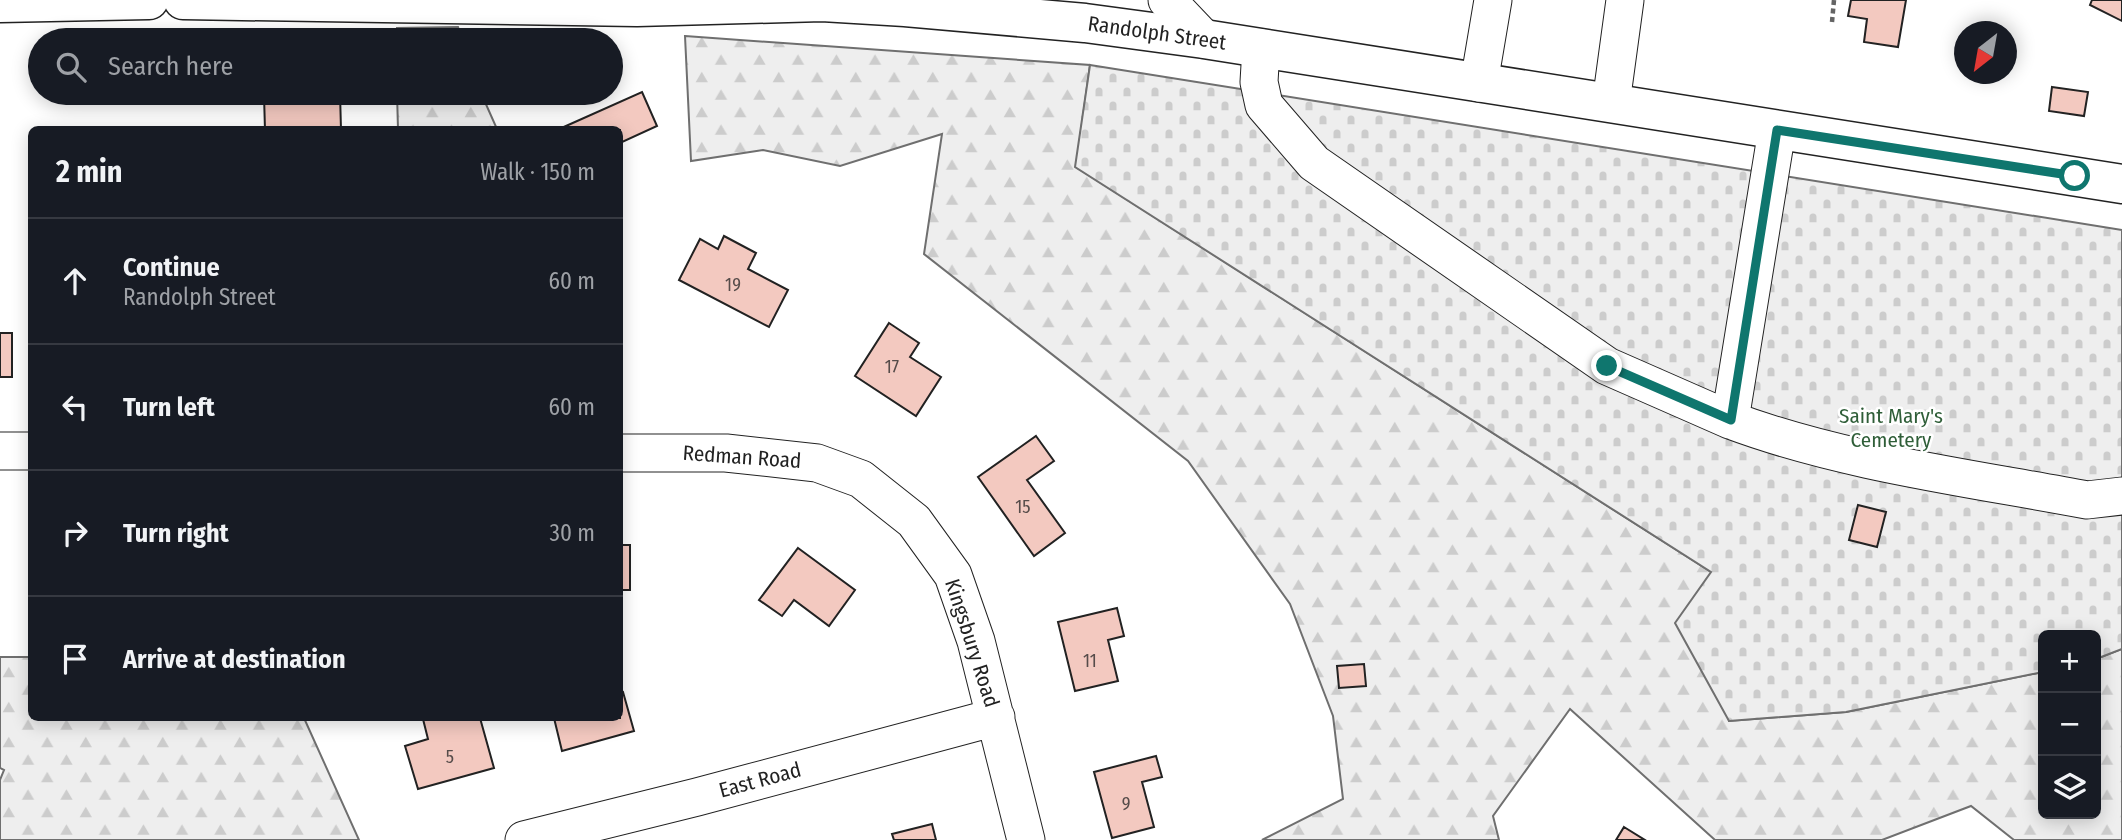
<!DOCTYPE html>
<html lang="en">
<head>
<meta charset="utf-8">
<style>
  :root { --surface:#171b24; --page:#20242c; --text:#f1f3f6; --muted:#9ea1a6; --line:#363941 }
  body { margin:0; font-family:"Fira Sans Condensed",sans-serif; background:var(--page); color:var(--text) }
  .controls { position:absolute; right:21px; bottom:21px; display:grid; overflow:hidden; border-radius:10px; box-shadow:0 4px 18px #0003 }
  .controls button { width:63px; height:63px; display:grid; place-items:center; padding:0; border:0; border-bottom:2px solid var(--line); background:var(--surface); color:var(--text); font:35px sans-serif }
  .compass { position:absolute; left:1954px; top:21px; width:63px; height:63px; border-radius:50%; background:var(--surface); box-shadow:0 4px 18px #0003; rotate:211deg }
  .stop { position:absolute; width:21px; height:21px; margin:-16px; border:5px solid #0f766e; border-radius:50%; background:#fff }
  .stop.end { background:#0f766e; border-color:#fff; box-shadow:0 2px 7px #0008 }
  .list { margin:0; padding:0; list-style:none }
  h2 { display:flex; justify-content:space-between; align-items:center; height:91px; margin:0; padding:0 28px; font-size:30px }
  h2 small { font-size:23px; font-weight:400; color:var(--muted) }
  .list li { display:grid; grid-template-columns:46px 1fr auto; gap:21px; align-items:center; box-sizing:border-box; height:126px; padding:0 28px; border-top:2px solid var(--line) }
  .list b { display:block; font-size:26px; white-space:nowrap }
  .list p { margin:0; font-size:23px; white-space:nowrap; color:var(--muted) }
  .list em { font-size:23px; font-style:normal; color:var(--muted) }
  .icon { flex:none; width:38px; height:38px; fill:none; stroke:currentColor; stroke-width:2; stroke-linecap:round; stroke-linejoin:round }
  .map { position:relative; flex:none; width:2122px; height:840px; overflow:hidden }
  .search { position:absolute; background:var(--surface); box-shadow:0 4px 18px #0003; left:28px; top:28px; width:595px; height:77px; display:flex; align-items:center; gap:18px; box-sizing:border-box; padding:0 24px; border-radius:38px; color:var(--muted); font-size:26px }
  .panel { position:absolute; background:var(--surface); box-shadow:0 4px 18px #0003; left:28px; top:126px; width:595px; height:595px; border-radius:10px }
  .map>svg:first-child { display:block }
</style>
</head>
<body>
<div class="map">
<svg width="2122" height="840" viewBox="0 0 2122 840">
  <defs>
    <pattern id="forest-firs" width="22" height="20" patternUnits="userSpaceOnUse" patternTransform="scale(1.75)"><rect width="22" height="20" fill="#eee"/><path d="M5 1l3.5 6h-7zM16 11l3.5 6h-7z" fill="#ccc"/></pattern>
    <pattern id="cemetery-stones" width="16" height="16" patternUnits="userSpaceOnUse" patternTransform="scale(1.75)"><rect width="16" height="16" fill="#eee"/><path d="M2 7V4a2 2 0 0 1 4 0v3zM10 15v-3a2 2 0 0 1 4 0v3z" fill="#ccc"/></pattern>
  </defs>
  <rect width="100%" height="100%" fill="#fff"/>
  <!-- forest -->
  <path fill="url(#forest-firs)" stroke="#6f6f6f" stroke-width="2" d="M458,27L462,40H397V28Z
    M685,36L1090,65L1076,167L1711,572L1729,721L1846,712L2043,672V814H2096V659L2122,649V840H2014L1971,806L1882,840H1715L1570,709L1493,816L1499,840H1262L1343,799L1333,716L1290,604L1188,461L924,254L942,134L840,166L763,150L691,161Z
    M397,93H481L497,129H398Z
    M0,657H31L32,718H304L359,840H0V780L4,770L0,768Z"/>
  <!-- cemetery -->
  <path fill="url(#cemetery-stones)" stroke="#6f6f6f" stroke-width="2" d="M1090,65L2122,230V649L2096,659V635H2043V672L1846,712L1729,721L1675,623L1711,572L1075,167Z"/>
  <!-- building -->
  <path fill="#f3c9c0" stroke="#222" stroke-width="2" d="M1851,0H1906L1898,47L1864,42L1867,19L1848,16Z
    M2092,0H2122V21L2090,5Z
    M2052,87L2088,92L2084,116L2049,111Z
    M642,92L657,126L620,143V130H557Z
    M340,93L341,130H265L264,95Z
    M724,236L756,253L748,269L788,290L769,327L679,280L700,239L718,249Z
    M889,323L919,343L910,357L941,377L916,416L855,376Z
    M0,333H12V377H0Z
    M1036,436L1054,461L1027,480L1065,533L1034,556L978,477Z
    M1858,505L1886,512L1877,547L1849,540Z
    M620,545H630V590H620Z
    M798,548L855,590L829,626L794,600L782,616L759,600Z
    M1117,608L1124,636L1108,640L1118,681L1075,691L1058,622Z
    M1364,664L1366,686L1339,688L1337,666Z
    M623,692L634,731L562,751L554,718H620V693Z
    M429,718H480L494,768L418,789L405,746L428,739L423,719Z
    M1156,756L1162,777L1142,782L1154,827L1112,838L1094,772Z
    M932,824L936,840H894L892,834Z
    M1624,827L1645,840H1616Z"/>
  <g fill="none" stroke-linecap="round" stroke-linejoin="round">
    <!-- minor casing -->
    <g stroke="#222" stroke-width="39">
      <path id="minor" d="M1167,0L1204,39
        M1261,48L1259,82L1264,105L1314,163L1607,366L1730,420L1777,130
        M1479,83L1493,0
        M1611,103L1625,0
        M1730,420C1842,462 1970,478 2087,500L2122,496
        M0,451H32
        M620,453H726L817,463L861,479L914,521L953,575L976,641L1026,840
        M524,840L697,797L996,717"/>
    </g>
    <!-- major casing -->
    <g stroke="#222" stroke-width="41">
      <path id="major" d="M183,0L637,7L822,2L905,7L1085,23L1204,39L2122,184
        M0,3L149,0"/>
    </g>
    <!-- path -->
    <path stroke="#646464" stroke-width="4.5" stroke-dasharray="5 3.5" stroke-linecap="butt" d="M1832,22L1834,0"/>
    <!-- minor -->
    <use href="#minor" stroke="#fff" stroke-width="37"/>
    <!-- major -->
    <use href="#major" stroke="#fff" stroke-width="38"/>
  </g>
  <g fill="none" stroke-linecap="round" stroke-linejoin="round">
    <!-- route -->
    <path stroke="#0f766e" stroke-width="9" d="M1607,366L1731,420L1777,130L2075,176"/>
  </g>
  <g text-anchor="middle" stroke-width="5" stroke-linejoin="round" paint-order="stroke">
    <!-- number labels -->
    <g font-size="18" fill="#564c4a">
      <text x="733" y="291">19</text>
      <text x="892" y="373">17</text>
      <text x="1023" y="513">15</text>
      <text x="1090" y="667">11</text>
      <text x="450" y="763">5</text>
      <text x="1126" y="810">9</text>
    </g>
    <!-- street labels -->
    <g font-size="21" fill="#222" stroke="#fff">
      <text transform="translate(1157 33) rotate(8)" y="7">Randolph Street</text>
      <text transform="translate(742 457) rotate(4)" y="7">Redman Road</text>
      <text transform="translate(972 643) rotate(72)" y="7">Kingsbury Road</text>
      <text transform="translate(760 780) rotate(-15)" y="7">East Road</text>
    </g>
    <!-- park labels -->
    <g font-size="21" fill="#2f5e38" stroke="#fff">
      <text x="1891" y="423">Saint Mary's<tspan x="1891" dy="24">Cemetery</tspan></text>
    </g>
  </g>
</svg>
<div class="controls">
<button>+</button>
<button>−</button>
<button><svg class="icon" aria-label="layers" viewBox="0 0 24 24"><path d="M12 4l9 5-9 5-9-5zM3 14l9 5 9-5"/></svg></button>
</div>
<svg class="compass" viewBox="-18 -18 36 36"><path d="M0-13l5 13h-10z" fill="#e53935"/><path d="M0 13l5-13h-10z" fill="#9ea1a6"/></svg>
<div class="stop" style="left:2075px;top:176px"></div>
<div class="stop end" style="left:1607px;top:366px"></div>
<div class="search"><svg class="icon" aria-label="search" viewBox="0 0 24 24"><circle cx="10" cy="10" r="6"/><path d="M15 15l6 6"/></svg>Search here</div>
<section class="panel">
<h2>2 min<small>Walk · 150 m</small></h2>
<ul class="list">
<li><svg class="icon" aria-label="ahead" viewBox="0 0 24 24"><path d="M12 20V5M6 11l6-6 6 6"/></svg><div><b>Continue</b><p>Randolph Street</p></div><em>60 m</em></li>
<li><svg class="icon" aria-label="left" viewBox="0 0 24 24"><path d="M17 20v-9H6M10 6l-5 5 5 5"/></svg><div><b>Turn left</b></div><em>60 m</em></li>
<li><svg class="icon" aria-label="right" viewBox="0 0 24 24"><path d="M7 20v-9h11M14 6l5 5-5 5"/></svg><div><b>Turn right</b></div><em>30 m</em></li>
<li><svg class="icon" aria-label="arrive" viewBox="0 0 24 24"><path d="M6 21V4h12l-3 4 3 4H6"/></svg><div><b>Arrive at destination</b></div></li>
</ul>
</section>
</div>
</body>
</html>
